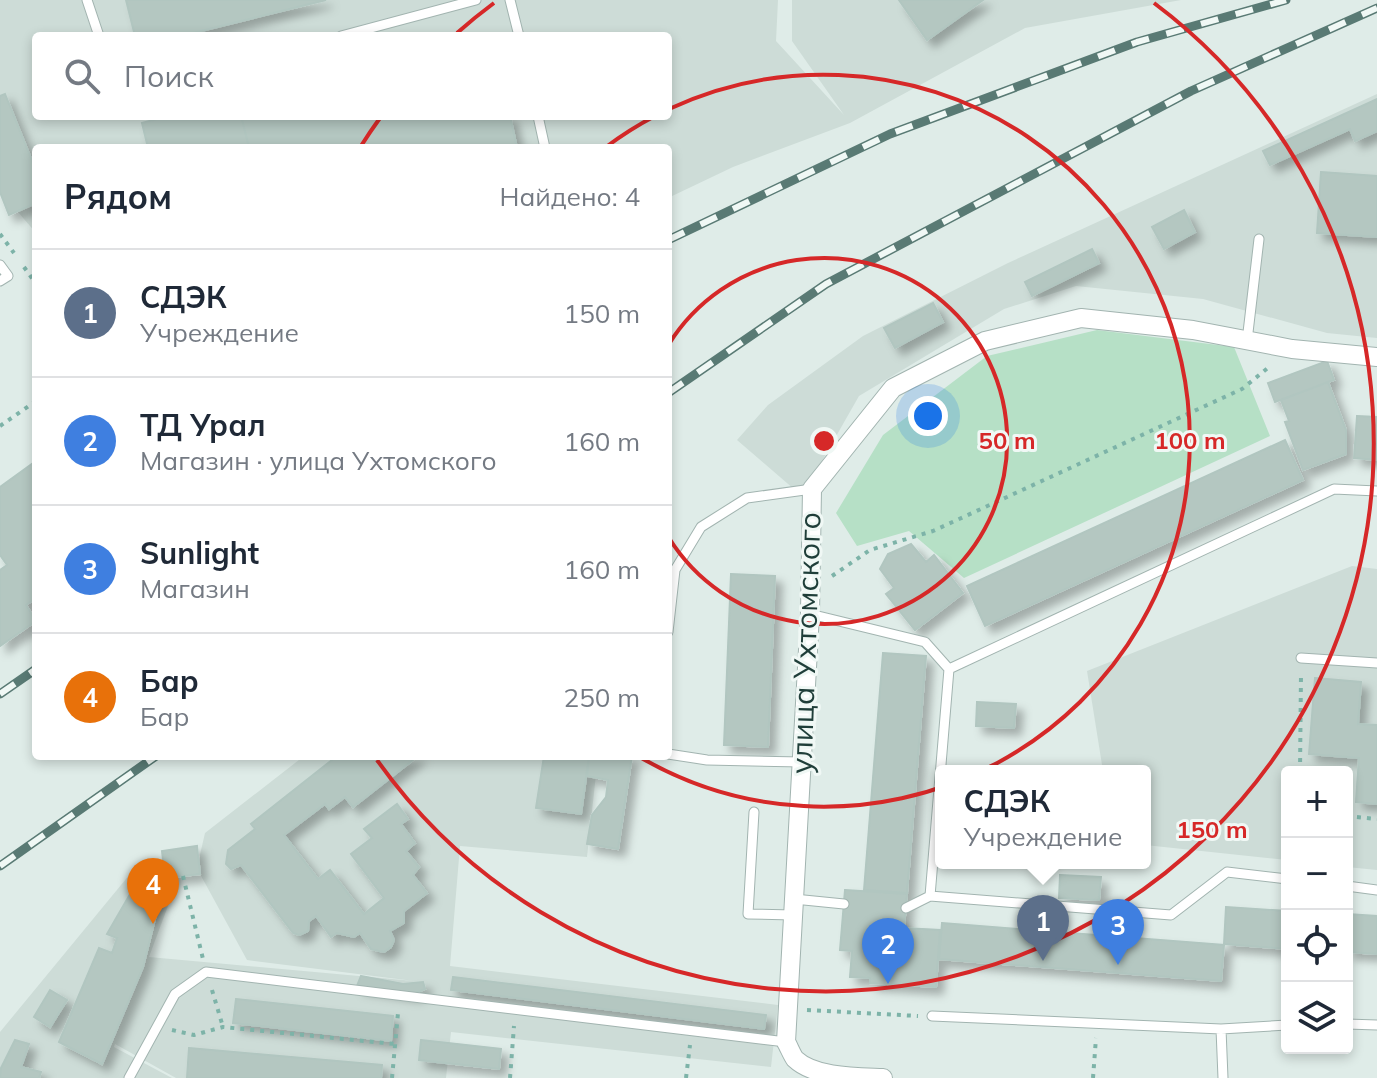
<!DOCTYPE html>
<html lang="ru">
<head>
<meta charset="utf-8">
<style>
  :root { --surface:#fff; --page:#f2f2f3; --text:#1f2937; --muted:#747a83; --line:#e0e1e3; --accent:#0b8043 }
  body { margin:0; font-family:Mulish,sans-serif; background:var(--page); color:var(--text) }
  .controls { position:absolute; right:24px; bottom:24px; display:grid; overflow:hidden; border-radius:8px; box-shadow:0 4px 12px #0003 }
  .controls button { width:72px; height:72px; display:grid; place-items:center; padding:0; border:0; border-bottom:2px solid var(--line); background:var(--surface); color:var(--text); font:40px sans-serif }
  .you { position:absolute; left:928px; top:416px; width:28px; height:28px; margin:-20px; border:6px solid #fff; border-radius:50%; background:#1a73e8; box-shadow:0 0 0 12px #1a73e833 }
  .badge { display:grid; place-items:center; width:52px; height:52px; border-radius:50%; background:var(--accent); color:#fff; font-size:26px; font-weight:700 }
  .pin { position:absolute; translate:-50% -66px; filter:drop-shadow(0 2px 4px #0008) }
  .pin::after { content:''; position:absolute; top:42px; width:28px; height:24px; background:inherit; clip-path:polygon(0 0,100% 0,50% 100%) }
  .popup { position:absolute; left:935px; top:765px; width:216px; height:104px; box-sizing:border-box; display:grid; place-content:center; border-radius:8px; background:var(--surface); filter:drop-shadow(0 2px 6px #0005); font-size:26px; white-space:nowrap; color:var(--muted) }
  .popup b { font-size:30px; color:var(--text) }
  .popup::after { content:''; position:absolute; left:50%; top:100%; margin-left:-16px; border:16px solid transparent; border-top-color:var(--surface) }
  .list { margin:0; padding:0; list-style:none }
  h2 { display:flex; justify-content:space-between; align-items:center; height:104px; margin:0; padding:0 32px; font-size:34px }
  h2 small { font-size:26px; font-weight:400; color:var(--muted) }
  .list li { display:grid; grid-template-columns:52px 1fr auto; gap:24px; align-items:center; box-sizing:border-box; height:128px; padding:0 32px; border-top:2px solid var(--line) }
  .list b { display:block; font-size:30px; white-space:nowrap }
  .list p { margin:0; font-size:26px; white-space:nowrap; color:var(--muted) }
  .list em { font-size:26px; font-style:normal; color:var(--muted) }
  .icon { flex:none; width:44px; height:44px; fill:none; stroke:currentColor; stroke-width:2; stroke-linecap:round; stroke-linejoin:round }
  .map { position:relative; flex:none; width:1377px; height:1078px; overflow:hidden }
  .search { position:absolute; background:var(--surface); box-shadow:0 4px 12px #0003; left:32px; top:32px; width:640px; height:88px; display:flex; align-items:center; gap:20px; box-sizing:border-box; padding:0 28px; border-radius:8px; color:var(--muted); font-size:30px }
  .panel { position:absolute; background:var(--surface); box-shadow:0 4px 12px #0003; left:32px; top:144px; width:640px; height:616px; border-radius:8px }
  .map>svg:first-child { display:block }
</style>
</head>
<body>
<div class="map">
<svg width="1377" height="1078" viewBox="0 0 1377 1078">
  <defs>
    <filter id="shadow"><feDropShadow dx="7" dy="7" stdDeviation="4" flood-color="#0004"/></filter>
  </defs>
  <rect width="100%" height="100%" fill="#dfece8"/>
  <!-- built -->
  <path fill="#cddcd7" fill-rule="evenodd" d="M0,0H778L776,41L844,115L792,41V0H1181L1025,28L850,123L733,167L668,198V148H36V233L0,191ZM36,36H668V116H36Z
    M1377,94V338L1327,333L1203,299L1076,286L1004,309L859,396L802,496L737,440L768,405L863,336L1008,263Z
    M1352,566L1377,569V870L1347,867V772H1287V860L1145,845V771H1103L1087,671Z
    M304,756H598L587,857L460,846L450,966L778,1005L771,1067L451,1032L446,1078H176L115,1044L114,1047L172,1078H0V1032L135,868L175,887L149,957L414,981L247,960L200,874L199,859L205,833Z"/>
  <!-- green -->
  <path fill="#b6e0c6" d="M1097,330L1234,347L1270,436L964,578L909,531L857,546L836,513L883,435L987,356Z"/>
  <!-- building -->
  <path fill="#b4c7c1" stroke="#b1c6c0" stroke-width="2" filter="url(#shadow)" d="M126,0H326L181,36H135Z
    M899,0H983L927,40Z
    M5,94L36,171V203L9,215L0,192V96Z
    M1377,99V131L1355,141L1350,129L1270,165L1263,151Z
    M168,116H241L249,148H148L142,123Z
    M241,116H510L517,148H249Z
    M1321,172L1377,176V237L1317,233Z
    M1184,210L1195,232L1164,249L1152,227Z
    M1092,249L1099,263L1032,296L1025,282Z
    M933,303L943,322L895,348L884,328Z
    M1327,361L1334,380L1275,402L1268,383Z
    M1328,382L1346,430V454L1303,470L1285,422L1289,421L1281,400Z
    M1357,416L1377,417V460L1354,458Z
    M1285,440L1303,480L985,626L967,586Z
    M36,461V598L26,605L36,621L0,646V570L7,565L0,555V487Z
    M911,544L926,562L934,555L963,593L915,630L886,594L894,588L880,569L888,554Z
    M731,574L775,576L768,747L724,745Z
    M883,653L926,656L907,893L864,890Z
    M1315,678L1361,682L1358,724L1377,725V804L1356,802L1359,758L1309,754Z
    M977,702L1016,704L1014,728L976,726Z
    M337,756H418L353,807L345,797L329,809L325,804L284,835L318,879L330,870L364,914L384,898L351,854L372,838L364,829L397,804L408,819L401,824L415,843L406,851L419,867L413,875L427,893L404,911V923L390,931L394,940L391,947L384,952L371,949L360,933L354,937L337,933L331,937L316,916L309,921L308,931L299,935L293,933L241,865L231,869L226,864L228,850L255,829L251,824Z
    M544,756H589L581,814L536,808Z
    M589,756H632L618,849L587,844L592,815L606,797L608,780L587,776Z
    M197,846L200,874L165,878L162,851Z
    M162,863L165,879L143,967L102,1064L59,1042L99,948L112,953L117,938L107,934L140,877Z
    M1060,875L1101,877L1099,900L1059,898Z
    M845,890L907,894L904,928L940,930L936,987L870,983V978L850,977L852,951L840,950Z
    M1226,907L1287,911V949L1224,944Z
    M1347,914L1377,916V954L1347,952Z
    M942,923L1224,945L1221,981L939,959Z
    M361,976L403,984L423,982L425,989L413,994L357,986Z
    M453,977L766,1015L764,1029L451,990Z
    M50,990L67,1000L50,1027L34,1017Z
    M236,999L393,1016L391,1041L233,1023Z
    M15,1040L29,1044L21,1067L41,1072L39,1078H0L1,1068Z
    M421,1040L501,1049L499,1069L419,1060Z
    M189,1048L382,1065L381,1078H187Z"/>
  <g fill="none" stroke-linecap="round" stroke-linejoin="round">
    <!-- lane casing -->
    <g stroke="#a2b4b0" stroke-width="11">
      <path id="lane" d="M87,0L99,36
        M510,0L519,36
        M341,36L476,0
        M538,116L545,148
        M0,265L8,276L0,281
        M1247,341L1259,239
        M810,614L925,642L949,669
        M668,632L675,570L701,527L747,498L812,489
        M1301,658L1377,663
        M668,754L707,760L802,762
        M754,812L748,914L793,915
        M1287,879L1227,872L1171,915L930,896L949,669L1334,489L1377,491
        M1347,886L1377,890
        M794,899L844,904
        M906,908L930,896
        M932,1016L1221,1029L1287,1025
        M1347,1024L1377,1025
        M1221,1029L1223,1078
        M129,1078L175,994L206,972L786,1042"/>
    </g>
    <!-- street casing -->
    <g stroke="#a2b4b0" stroke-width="20">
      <path id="street" d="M883,1078C858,1077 815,1078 795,1059C792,1055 789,1047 786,1042L810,614L812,489L893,388L985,341L1081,318L1193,330L1292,349L1377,357"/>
    </g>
    <!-- path -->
    <path stroke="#7db3a8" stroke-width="4" stroke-dasharray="4 6" stroke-linecap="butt" d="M0,234L14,253
      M24,267L36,284
      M0,426L36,401
      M832,576L870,550L933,531L1242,389L1269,367
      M1300,772L1301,674
      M1347,816L1377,819
      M183,876L203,959
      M212,990L223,1027
      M807,1010L918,1016
      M172,1030L194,1035L223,1027L395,1044
      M392,1078L398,1013
      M510,1078L514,1026
      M686,1078L690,1045
      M1093,1078L1096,1038"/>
    <!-- lane -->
    <use href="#lane" stroke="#fff" stroke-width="9"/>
    <!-- street -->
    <use href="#street" stroke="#fff" stroke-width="18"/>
    <!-- rail casing -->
    <g stroke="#597a74" stroke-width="9">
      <path id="rail" d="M668,240L890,134L1137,42L1286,0
        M668,393L826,284L1191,91L1377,8
        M0,694L36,669
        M0,866L156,756"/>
    </g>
    <!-- rail -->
    <use href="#rail" stroke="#f0f8f5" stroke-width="6" stroke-dasharray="18" stroke-linecap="butt"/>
  </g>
  <!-- distance rings -->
  <g fill="none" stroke="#d62828" stroke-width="4">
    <path d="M669 344A183 183 0 1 1 669 538"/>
    <path d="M606 147A366 366 0 0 1 655 116M669 109A366 366 0 1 1 638 756"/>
    <path d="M361 146A549 549 0 0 1 380 118M457 33A549 549 0 0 1 494 3M1154 3A549 549 0 1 1 377 760"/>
  </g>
  <g text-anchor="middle" stroke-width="6" stroke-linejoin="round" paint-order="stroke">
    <!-- street labels -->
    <g font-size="30" fill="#1f3e39" stroke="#f0f8f5">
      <text transform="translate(806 643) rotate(-88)" y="10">улица Ухтомского</text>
    </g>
  </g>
  <circle cx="824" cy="441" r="12" fill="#d62828" stroke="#f0f8f5" stroke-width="4"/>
  <g font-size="24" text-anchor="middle" font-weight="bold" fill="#d62828" stroke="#f0f8f5" stroke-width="6" stroke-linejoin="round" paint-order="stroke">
    <text x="1007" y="449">50 m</text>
    <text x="1190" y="449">100 m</text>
    <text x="1212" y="838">150 m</text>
  </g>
</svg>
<div class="controls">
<button>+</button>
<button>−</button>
<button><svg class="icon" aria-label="locate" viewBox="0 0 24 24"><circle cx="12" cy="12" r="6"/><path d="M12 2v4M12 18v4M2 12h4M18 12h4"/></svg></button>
<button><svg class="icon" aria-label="layers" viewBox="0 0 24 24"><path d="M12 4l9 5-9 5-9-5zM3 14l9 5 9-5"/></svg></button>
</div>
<div class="you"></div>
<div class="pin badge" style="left:1043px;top:961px;background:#5c6f8a">1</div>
<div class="popup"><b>СДЭК</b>Учреждение</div>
<div class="pin badge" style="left:888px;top:984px;background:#3f7fe0">2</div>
<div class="pin badge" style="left:1118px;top:965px;background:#3f7fe0">3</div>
<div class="pin badge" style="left:153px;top:924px;background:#e8710a">4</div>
<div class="search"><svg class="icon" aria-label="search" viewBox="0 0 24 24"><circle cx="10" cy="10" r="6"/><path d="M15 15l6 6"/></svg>Поиск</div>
<section class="panel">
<h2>Рядом<small>Найдено: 4</small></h2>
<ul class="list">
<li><span class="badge" style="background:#5c6f8a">1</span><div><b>СДЭК</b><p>Учреждение</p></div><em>150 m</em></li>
<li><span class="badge" style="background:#3f7fe0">2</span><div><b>ТД Урал</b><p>Магазин · улица Ухтомского</p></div><em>160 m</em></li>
<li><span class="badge" style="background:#3f7fe0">3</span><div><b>Sunlight</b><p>Магазин</p></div><em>160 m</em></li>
<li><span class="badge" style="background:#e8710a">4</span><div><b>Бар</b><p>Бар</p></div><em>250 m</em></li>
</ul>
</section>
</div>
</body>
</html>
